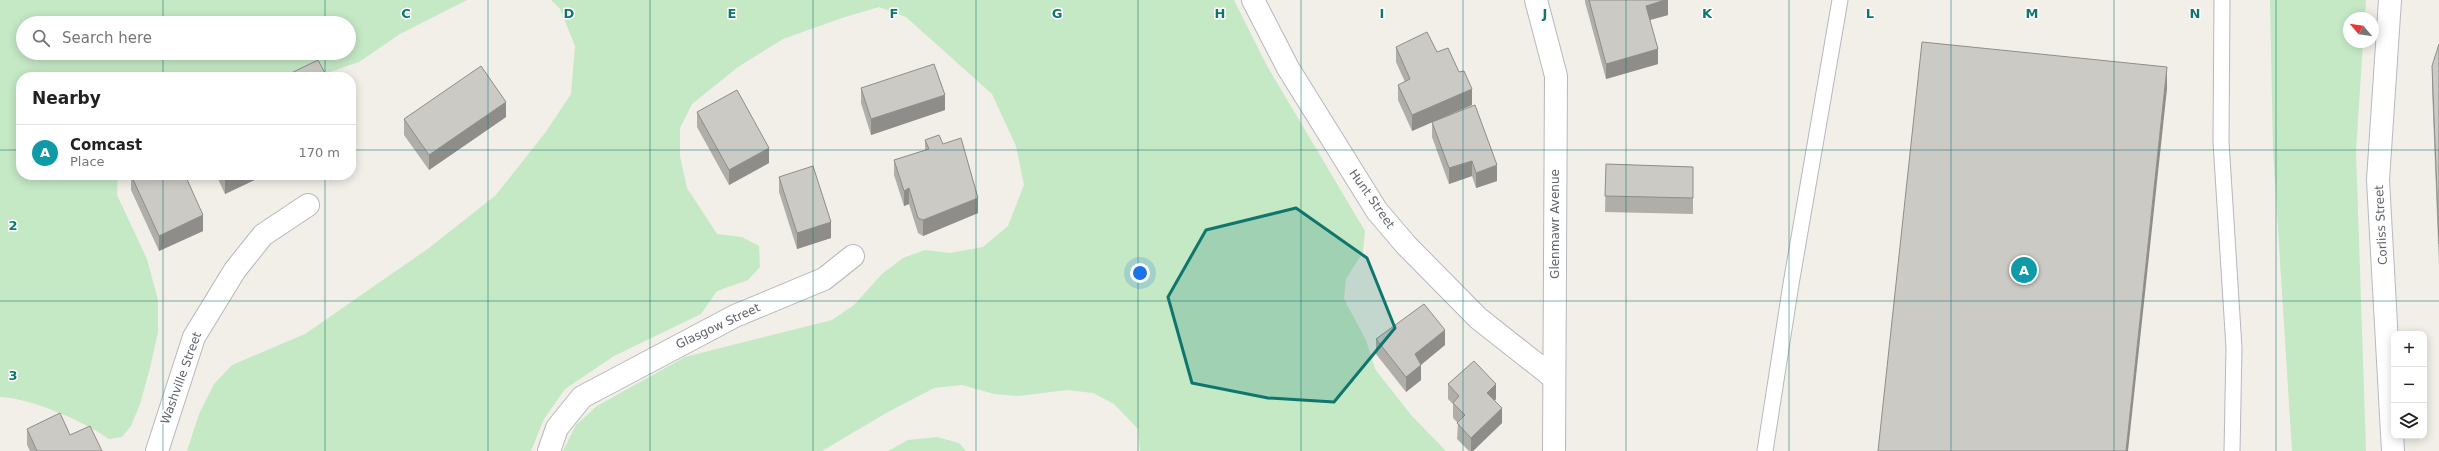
<!DOCTYPE html>
<html lang="en">
<head>
<meta charset="utf-8">
<style>
  :root { --surface:#fff; --page:#f2f2f2; --text:#222; --muted:#767676; --line:#e0e0e0; --accent:#b45309 }
  body { margin:0; font-family:"DejaVu Sans",sans-serif; background:var(--page); color:var(--text) }
  .controls { position:absolute; right:12px; bottom:12px; display:grid; overflow:hidden; border-radius:8px; box-shadow:0 2px 10px #0003 }
  .controls button { width:36px; height:36px; display:grid; place-items:center; padding:0; border:0; border-bottom:1px solid var(--line); background:var(--surface); color:var(--text); font:20px sans-serif }
  .compass { position:absolute; left:2343px; top:12px; width:36px; height:36px; border-radius:50%; background:var(--surface); box-shadow:0 2px 10px #0003; rotate:299deg }
  .you { position:absolute; left:1140px; top:273px; width:14px; height:14px; margin:-10px; border:3px solid #fff; border-radius:50%; background:#1a73e8; box-shadow:0 0 0 6px #1a73e833 }
  .badge { display:grid; place-items:center; width:26px; height:26px; border-radius:50%; background:var(--accent); color:#fff; font-size:13px; font-weight:700 }
  .pin { position:absolute; translate:-50% -50%; border:2px solid #fff; box-shadow:0 1px 4px #0006 }
  .list { margin:0; padding:0; list-style:none }
  h2 { display:flex; justify-content:space-between; align-items:center; height:52px; margin:0; padding:0 16px; font-size:17px }
  h2 small { font-size:13px; font-weight:400; color:var(--muted) }
  .list li { display:grid; grid-template-columns:26px 1fr auto; gap:12px; align-items:center; box-sizing:border-box; height:56px; padding:0 16px; border-top:1px solid var(--line) }
  .list b { display:block; font-size:15px; white-space:nowrap }
  .list p { margin:0; font-size:13px; white-space:nowrap; color:var(--muted) }
  .list em { font-size:13px; font-style:normal; color:var(--muted) }
  .icon { flex:none; width:22px; height:22px; fill:none; stroke:currentColor; stroke-width:2; stroke-linecap:round; stroke-linejoin:round }
  .map { position:relative; flex:none; width:2439px; height:451px; overflow:hidden }
  .search { position:absolute; background:var(--surface); box-shadow:0 2px 10px #0003; left:16px; top:16px; width:340px; height:44px; display:flex; align-items:center; gap:10px; box-sizing:border-box; padding:0 14px; border-radius:22px; color:var(--muted); font-size:15px }
  .panel { position:absolute; background:var(--surface); box-shadow:0 2px 10px #0003; left:16px; top:72px; width:340px; height:108px; border-radius:16px }
  .map>svg:first-child { display:block }
</style>
</head>
<body>
<div class="map">
<svg width="2439" height="451" viewBox="0 0 2439 451">
  <rect width="100%" height="100%" fill="#f1efe8"/>
  <!-- green -->
  <path fill="#c5e8c5" fill-rule="evenodd" d="M0,0H467L400,34L359,62L330,72H291L266,77L237,72H189L179,77H21V175H118L117,195L147,259L158,300V332L150,368L140,404L131,426L122,437L109,439C83,421 31,398 0,397ZM23,23H349V53H23Z
    M551,0H1234L1267,66L1365,231L1363,252L1346,279L1344,299L1366,340L1375,369L1411,415L1446,451H1140L1138,429L1114,404L1093,393L1067,390L1018,396L994,394L962,385L934,388L888,412L822,451H563L576,425L597,406L685,357L832,320L854,305L882,274L903,258L925,250L950,253L983,247L1008,226L1024,185L1016,146L992,94L906,17L879,7L842,18L783,39L738,67L692,104L680,128V156L687,188L717,234L742,237L759,246L760,267L748,280L717,291L701,314L614,356L565,389L544,419L531,451H187L199,414L214,384L232,365L305,334L429,248L496,195L545,133L571,94L575,46L560,9Z
    M2270,0H2366L2365,18H2349V42H2363L2356,151L2366,451H2292L2273,150Z
    M937,437L959,443L966,451H888L908,440Z"/>
  <g fill="none" stroke-linecap="round" stroke-linejoin="round">
    <!-- lane casing -->
    <g stroke="#b5b8bc" stroke-width="17">
      <path id="lane" d="M2222,0L2221,142L2234,348L2232,451
        M1765,451L1791,284L1840,0"/>
    </g>
    <!-- street casing -->
    <g stroke="#b5b8bc" stroke-width="24">
      <path id="street" d="M1253,0L1288,68L1377,211L1406,245L1478,318L1554,378
        M1536,0L1556,76L1554,451
        M157,451L194,337L235,270L263,235L308,205
        M549,451L557,428L582,397L735,316L824,279L853,256"/>
    </g>
    <!-- secondary casing -->
    <g stroke="#b6babf" stroke-width="24">
      <path id="secondary" d="M2390,0L2378,180L2393,451"/>
    </g>
    <!-- lane -->
    <use href="#lane" stroke="#fff" stroke-width="15"/>
    <!-- street -->
    <use href="#street" stroke="#fff" stroke-width="22"/>
    <!-- secondary -->
    <use href="#secondary" stroke="#fff" stroke-width="22"/>
  </g>
  <!-- wall -->
  <path fill="#afaea9" d="M1585,0H1668V15L1650,20L1658,64L1606,79L1585,2Z
    M2439,44V266L2432,88V66Z
    M1396,47L1437,52L1472,105L1438,119L1497,181L1476,188L1472,176L1449,184L1432,137V122L1412,131L1398,100V85L1405,82L1396,62Z
    M861,88L945,110L871,135L861,103Z
    M697,112L769,163L729,185L697,127Z
    M506,117L429,170L404,135V119Z
    M925,140L943,144L978,213L923,236L918,233L909,204L904,206L894,175V160L925,150Z
    M1606,164L1693,167V214L1605,212Z
    M131,175L203,231L159,251L131,190Z
    M216,175H265L225,194Z
    M779,177L831,238L797,249L779,192Z
    M1376,339L1445,345L1421,364V380L1406,392L1376,354Z
    M1448,384L1496,399L1495,401L1502,423L1473,451H1469L1457,439L1458,423L1453,418V404L1448,399Z
    M27,429L70,435L102,451H30L27,445Z"/>
  <!-- shaded-wall -->
  <path fill="#8f8d8a" d="M1665,0H1668V15L1646,21V6Z
    M1658,49V64L1606,79V64Z
    M2167,67V89L2128,451H2126Z
    M1472,89V105L1412,131V115Z
    M945,95V110L871,135V119Z
    M506,102V117L429,170V155Z
    M769,148V163L729,185V170Z
    M1472,161V176L1449,184V168Z
    M1497,165V181L1476,188V173Z
    M233,175H265L225,194V179Z
    M909,188V204L904,206V191Z
    M978,198V213L923,236V220Z
    M203,215V231L159,251V236Z
    M831,222V238L797,249V233Z
    M1445,330V345L1415,370V354Z
    M1421,365V380L1406,392V377Z
    M1496,384V399L1487,408V393Z
    M1502,408V423L1473,451H1471V438Z"/>
  <!-- building -->
  <path fill="#cccac5" stroke="#8f8d8a" d="M1589,0H1665L1646,6L1658,49L1606,64Z
    M1427,32L1437,52L1448,48L1459,72L1464,71L1472,89L1412,115L1398,85L1410,79L1396,47Z
    M1922,42L2167,67L2126,451H1878Z
    M2439,44V244L2432,66Z
    M318,60L327,77H283Z
    M934,64L945,95L871,119L861,88Z
    M481,66L506,102L429,155L404,119Z
    M737,90L769,148L729,170L697,112Z
    M1475,105L1497,165L1476,173L1472,161L1449,168L1432,122Z
    M939,135L943,144L961,138L978,198L923,220L918,218L909,188L904,191L894,160L929,149L925,140Z
    M1606,164L1693,167V198L1605,196Z
    M813,166L831,222L797,233L779,177Z
    M131,175H185L203,215L159,236Z
    M224,175H233L225,179Z
    M1424,304L1445,330L1415,354L1421,365L1406,377L1376,339Z
    M1474,361L1496,384L1487,393L1502,408L1471,438L1457,423L1465,415L1453,403L1459,396L1448,384Z
    M60,413L70,435L90,426L102,451H37L27,429Z"/>
  <!-- marked area -->
  <path fill="#0f766e" fill-opacity="0.2" stroke="#0f766e" stroke-width="3" stroke-linejoin="round" d="M1296,208L1367,258L1395,328L1334,402L1268,398L1192,383L1168,297L1206,230Z"/>
  <!-- grid -->
  <path fill="none" stroke="#0f766e" stroke-width="1" stroke-opacity="0.55" d="M163,0V23M325,0V23M488,0V451M650,0V451M813,0V451M976,0V451M1138,0V451M1301,0V451M1463,0V451M1626,0V451M1789,0V451M1951,0V451M2114,0V451M2276,0V451M163,53V77M325,53V77M0,150H21M351,150H2439M163,175V451M325,175V451M0,301H2439"/>
  <g text-anchor="middle" stroke-width="3" stroke-linejoin="round" paint-order="stroke">
    <!-- street labels -->
    <g font-size="12" fill="#5f6368" stroke="#fff">
      <text transform="translate(1372 199) rotate(55)" y="4">Hunt Street</text>
      <text transform="translate(1555 224) rotate(-90)" y="4">Glenmawr Avenue</text>
      <text transform="translate(2381 225) rotate(-93)" y="4">Corliss Street</text>
      <text transform="translate(718 326) rotate(-25)" y="4">Glasgow Street</text>
      <text transform="translate(181 378) rotate(-70)" y="4">Washville Street</text>
    </g>
  </g>
  <g font-size="13" text-anchor="middle" font-weight="bold" fill="#0f766e" stroke="#fff" stroke-width="3" stroke-linejoin="round" paint-order="stroke">
    <text x="406" y="18">C</text>
    <text x="569" y="18">D</text>
    <text x="732" y="18">E</text>
    <text x="894" y="18">F</text>
    <text x="1057" y="18">G</text>
    <text x="1220" y="18">H</text>
    <text x="1382" y="18">I</text>
    <text x="1545" y="18">J</text>
    <text x="1707" y="18">K</text>
    <text x="1870" y="18">L</text>
    <text x="2032" y="18">M</text>
    <text x="2195" y="18">N</text>
    <text x="13" y="230">2</text>
    <text x="13" y="380">3</text>
  </g>
</svg>
<div class="controls">
<button>+</button>
<button>−</button>
<button><svg class="icon" aria-label="layers" viewBox="0 0 24 24"><path d="M12 4l9 5-9 5-9-5zM3 14l9 5 9-5"/></svg></button>
</div>
<svg class="compass" viewBox="-18 -18 36 36"><path d="M0-13l5 13h-10z" fill="#e53935"/><path d="M0 13l5-13h-10z" fill="#767676"/></svg>
<div class="you"></div>
<div class="pin badge" style="left:2024px;top:270px;background:#0f9aa8">A</div>
<div class="search"><svg class="icon" aria-label="search" viewBox="0 0 24 24"><circle cx="10" cy="10" r="6"/><path d="M15 15l6 6"/></svg>Search here</div>
<section class="panel">
<h2>Nearby<small></small></h2>
<ul class="list">
<li><span class="badge" style="background:#0f9aa8">A</span><div><b>Comcast</b><p>Place</p></div><em>170 m</em></li>
</ul>
</section>
</div>
</body>
</html>
